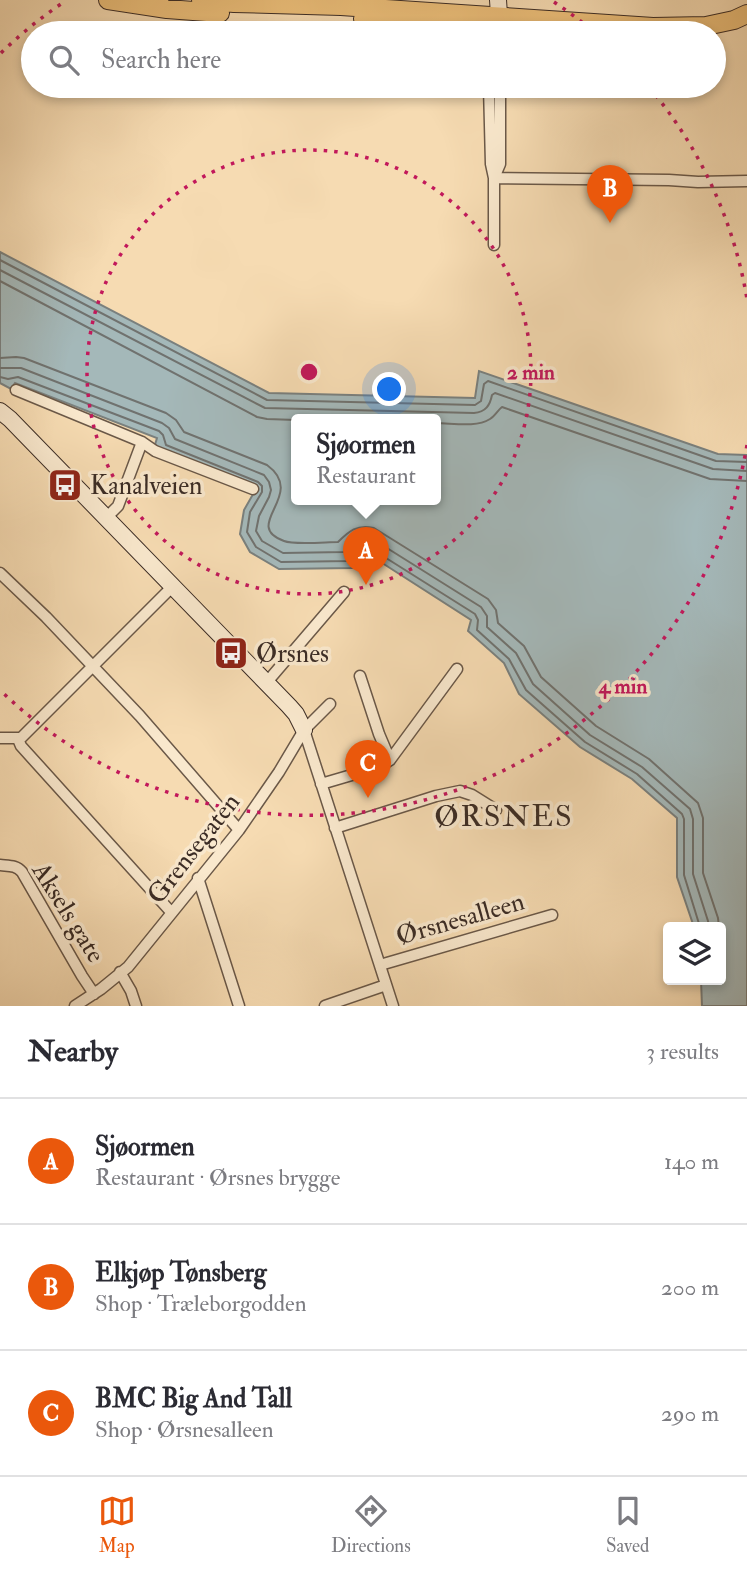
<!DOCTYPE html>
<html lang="en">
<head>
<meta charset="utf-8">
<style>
  :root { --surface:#fff; --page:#f2f2f3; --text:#2b2b33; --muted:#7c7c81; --line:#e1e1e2; --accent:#ea580c }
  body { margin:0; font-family:"IM FELL Double Pica",serif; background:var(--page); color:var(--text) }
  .controls { position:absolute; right:21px; bottom:21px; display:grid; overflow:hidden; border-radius:7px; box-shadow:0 4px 10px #0003 }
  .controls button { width:63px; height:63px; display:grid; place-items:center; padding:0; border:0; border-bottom:2px solid var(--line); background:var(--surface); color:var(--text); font:35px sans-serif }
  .you { position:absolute; left:390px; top:390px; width:24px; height:24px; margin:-18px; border:5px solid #fff; border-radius:50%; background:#1a73e8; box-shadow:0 0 0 10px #1a73e833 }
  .badge { display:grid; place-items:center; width:46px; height:46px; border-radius:50%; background:var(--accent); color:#fff; font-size:23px; font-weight:700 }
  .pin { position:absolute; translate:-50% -58px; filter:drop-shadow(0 2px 4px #0008) }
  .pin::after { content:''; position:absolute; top:37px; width:24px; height:21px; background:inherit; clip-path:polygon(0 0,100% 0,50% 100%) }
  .popup { position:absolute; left:291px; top:414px; width:150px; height:91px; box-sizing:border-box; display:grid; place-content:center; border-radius:7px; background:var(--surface); filter:drop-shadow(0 2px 5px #0005); font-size:23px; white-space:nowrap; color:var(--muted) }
  .popup b { font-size:26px; color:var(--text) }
  .popup::after { content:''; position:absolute; left:50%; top:100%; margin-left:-14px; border:14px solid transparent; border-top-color:var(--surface) }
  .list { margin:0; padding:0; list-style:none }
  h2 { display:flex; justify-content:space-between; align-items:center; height:91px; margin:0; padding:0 28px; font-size:30px }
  h2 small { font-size:23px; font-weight:400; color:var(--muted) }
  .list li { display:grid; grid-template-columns:46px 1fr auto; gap:21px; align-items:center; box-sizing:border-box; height:126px; padding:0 28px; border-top:2px solid var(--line) }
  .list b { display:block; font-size:26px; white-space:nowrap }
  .list p { margin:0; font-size:23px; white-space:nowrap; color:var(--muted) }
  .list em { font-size:23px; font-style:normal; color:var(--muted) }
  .icon { flex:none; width:38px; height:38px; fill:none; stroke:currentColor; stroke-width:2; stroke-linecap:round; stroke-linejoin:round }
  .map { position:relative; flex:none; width:747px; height:1006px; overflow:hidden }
  .search { position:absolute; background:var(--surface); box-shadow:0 4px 10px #0003; left:21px; right:21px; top:21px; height:77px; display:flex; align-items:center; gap:18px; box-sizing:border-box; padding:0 24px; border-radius:38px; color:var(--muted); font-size:26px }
  .sheet { height:469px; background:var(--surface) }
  nav { display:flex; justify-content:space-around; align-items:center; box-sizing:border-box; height:98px; border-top:2px solid var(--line); background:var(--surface); font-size:19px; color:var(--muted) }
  nav a { display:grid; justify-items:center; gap:4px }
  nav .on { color:var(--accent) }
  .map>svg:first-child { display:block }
</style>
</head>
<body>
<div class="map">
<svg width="747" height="1006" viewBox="0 0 747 1006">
  <rect width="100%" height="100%" fill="#f6dbb2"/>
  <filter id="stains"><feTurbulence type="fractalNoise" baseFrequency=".00286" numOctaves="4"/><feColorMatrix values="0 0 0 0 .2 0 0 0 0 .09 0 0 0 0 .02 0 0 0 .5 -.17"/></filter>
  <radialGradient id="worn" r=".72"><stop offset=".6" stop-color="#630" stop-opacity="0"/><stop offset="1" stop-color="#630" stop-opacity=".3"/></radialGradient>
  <!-- water -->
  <path fill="#a4b8b9" stroke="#7a807e" stroke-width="2" fill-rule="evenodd" d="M0,252L269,393L475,398L479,371L718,454L747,455V1006H702L701,980H721V927H694L677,877V818L632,779L580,747L519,694L504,663L468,631L471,620L365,552L353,568L279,569L250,552L240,534L244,510L256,489L154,448L157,438L15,383L11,389L0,383ZM296,419H436V499H296Z"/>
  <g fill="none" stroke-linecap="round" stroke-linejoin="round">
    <!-- shore -->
    <path stroke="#70726f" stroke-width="2" d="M0,260L267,400L475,405L481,401L484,384L488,381L716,461L747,462
      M0,270L265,408L474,413C486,412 490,405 492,395L495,393L713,469L747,471
      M0,281L257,417L267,419L296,420
      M0,358L16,357L24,358L166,413L176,420L184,432L267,465C308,495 240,525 284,541C294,545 326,542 338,542C349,531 357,524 374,528L488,599L496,610L498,623L524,646L541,677L596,726L649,759L698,803L703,818V873L718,918L719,927
      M0,368H21L162,423L169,428L175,439L264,475L269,482L271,490L269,497L259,516L256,531L262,541L283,553L344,552C353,544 356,535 371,538L481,607L487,616V627L516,653L533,684L590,735L642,767L690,809L693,819V874L708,921L709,927
      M0,377L8,379L18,377L159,431L163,435L166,445L258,482L262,486V492L250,512L247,532L256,547L281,562L348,561L360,548L367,546L475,614L478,620L477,630L509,659L526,690L585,742L637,774L682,814L684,819V875L700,927
      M436,423C452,423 476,428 490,419C495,416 498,410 502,407L710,479L747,481"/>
    <!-- street casing -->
    <g stroke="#6a5848" stroke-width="13">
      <path id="street" d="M489,86L491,164L494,178V245
        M494,178L669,180L698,182L747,181
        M494,178L500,164V86
        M16,390L142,442L155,451L253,489
        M106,518L118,506L142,442
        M0,573L46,617L140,716L239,830
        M360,676L379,734L390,760
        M267,682L344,592
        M304,730L393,1006
        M0,738H21L173,586
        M18,739L21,746L171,912
        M321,784L379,767L390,760L457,669
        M335,828L436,796L460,791L472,795L496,810
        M0,865C9,866 16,865 22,872L82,976L94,994
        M198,878L239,1006
        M380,965L552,915
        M120,972L131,991L136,1006
        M75,1006L101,989L128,967L239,830L279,772L304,730L330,704
        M325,1006L386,985"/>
    </g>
    <!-- secondary casing -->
    <g stroke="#3b2c25" stroke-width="18">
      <path id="secondary" d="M498,0L500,29
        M0,411L10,419L289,706L296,714L304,730"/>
    </g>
    <!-- primary casing -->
    <g stroke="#3b2c25" stroke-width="20">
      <path id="primary" d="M108,0L167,9L220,13
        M201,0L234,3L341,6L653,27L706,26L734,20L747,14
        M363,19L408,24L531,33"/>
    </g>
    <!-- street -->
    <use href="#street" stroke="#f9e8cd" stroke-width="10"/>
    <!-- secondary -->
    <use href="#secondary" stroke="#f9e8cd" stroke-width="16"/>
    <!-- primary -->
    <use href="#primary" stroke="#ebbe79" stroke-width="18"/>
  </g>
  <!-- distance rings -->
  <g fill="none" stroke="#c2185b" stroke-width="3.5" stroke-dasharray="3.5 7">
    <circle cx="309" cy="372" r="222"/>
    <path d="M747 445A444 444 0 0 1 1 691M1 53A444 444 0 0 1 64 2M554 2A444 444 0 0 1 594 32M649 87A444 444 0 0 1 747 299"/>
  </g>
  <!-- icons -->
  <defs>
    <g id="bus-square" transform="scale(1.75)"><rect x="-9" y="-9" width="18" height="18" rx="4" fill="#8f2418" stroke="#f9e8cd"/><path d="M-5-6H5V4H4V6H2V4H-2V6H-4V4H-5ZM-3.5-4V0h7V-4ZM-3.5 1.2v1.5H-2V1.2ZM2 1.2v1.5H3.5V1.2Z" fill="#fff"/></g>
  </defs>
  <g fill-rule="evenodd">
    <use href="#bus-square" x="65" y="485"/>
    <use href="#bus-square" x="231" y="653"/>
  </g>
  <g text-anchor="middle" stroke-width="7" stroke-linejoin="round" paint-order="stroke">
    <!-- poi labels -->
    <g font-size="26" fill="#3b2c25" stroke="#f9e8cd" text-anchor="start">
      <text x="90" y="494">Kanalveien</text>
      <text x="256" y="662">Ørsnes</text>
    </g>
    <!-- street labels -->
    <g font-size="26" fill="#3b2c25" stroke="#f9e8cd">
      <text transform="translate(193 848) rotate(-52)" y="9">Grensegaten</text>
      <text transform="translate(69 912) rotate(58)" y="9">Aksels gate</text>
      <text transform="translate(460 918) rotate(-16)" y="9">Ørsnesalleen</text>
    </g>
    <!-- quarter labels -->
    <g font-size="30" letter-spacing="2" fill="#3b2c25" stroke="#f9e8cd">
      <text x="504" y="826">ØRSNES</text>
    </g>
  </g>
  <circle cx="309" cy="372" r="10" fill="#c2185b" stroke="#f9e8cd" stroke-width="3.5"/>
  <g font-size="21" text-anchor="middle" font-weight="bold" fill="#c2185b" stroke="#f9e8cd" stroke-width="7" stroke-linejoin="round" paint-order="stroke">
    <text x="531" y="379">2 min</text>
    <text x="623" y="693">4 min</text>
  </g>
  <rect width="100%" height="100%" filter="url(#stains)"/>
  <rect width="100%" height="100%" fill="url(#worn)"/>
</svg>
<div class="controls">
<button><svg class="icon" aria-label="layers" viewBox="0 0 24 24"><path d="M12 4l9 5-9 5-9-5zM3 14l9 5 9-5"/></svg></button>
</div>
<div class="you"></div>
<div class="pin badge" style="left:366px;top:585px">A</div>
<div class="popup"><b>Sjøormen</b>Restaurant</div>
<div class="pin badge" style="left:610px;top:223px">B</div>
<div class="pin badge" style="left:368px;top:798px">C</div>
<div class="search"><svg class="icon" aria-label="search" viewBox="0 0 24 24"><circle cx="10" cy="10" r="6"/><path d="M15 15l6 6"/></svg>Search here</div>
</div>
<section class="sheet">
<h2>Nearby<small>3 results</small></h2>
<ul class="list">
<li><span class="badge">A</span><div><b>Sjøormen</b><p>Restaurant · Ørsnes brygge</p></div><em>140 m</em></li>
<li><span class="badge">B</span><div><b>Elkjøp Tønsberg</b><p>Shop · Træleborgodden</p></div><em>200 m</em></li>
<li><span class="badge">C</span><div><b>BMC Big And Tall</b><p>Shop · Ørsnesalleen</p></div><em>290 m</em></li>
</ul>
</section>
<nav>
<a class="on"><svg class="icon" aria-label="map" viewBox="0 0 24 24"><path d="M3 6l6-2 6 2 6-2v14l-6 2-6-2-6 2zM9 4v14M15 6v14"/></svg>Map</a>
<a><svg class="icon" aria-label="directions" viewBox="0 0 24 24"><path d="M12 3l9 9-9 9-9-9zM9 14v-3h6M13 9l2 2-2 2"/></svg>Directions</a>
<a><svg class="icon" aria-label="saved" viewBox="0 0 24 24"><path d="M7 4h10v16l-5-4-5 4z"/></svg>Saved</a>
</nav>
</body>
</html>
